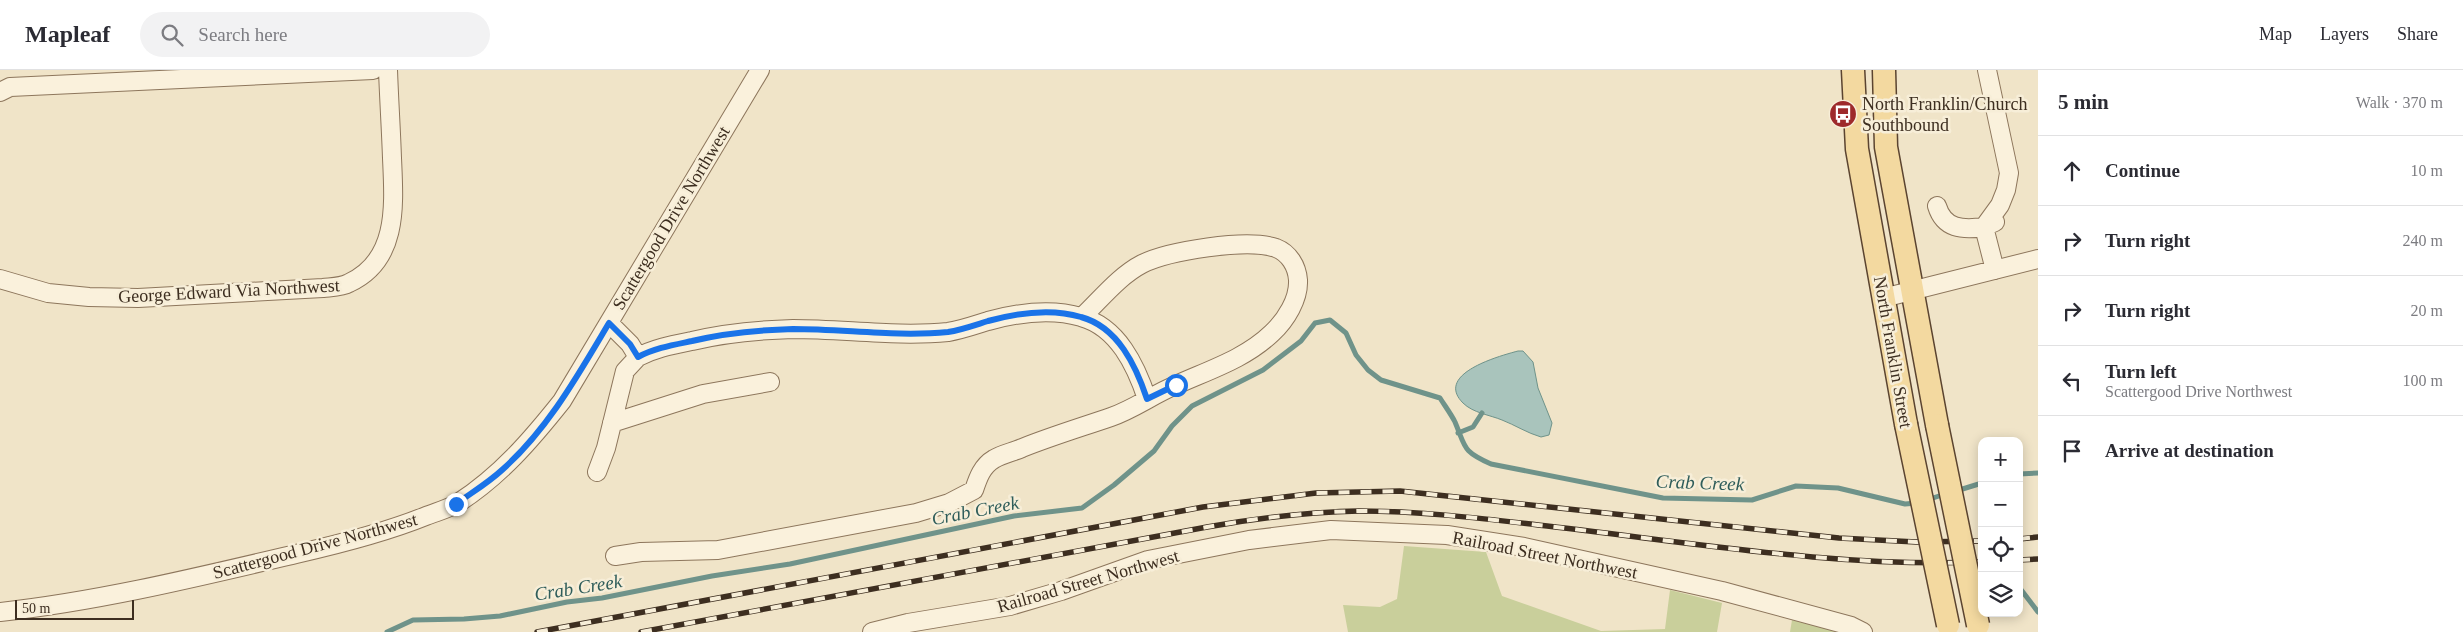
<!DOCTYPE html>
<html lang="en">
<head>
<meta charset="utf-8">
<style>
  :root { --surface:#fff; --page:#f2f2f3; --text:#2b2b33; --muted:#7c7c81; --line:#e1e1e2 }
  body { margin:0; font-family:"Times New Roman",serif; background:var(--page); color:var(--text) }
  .controls { position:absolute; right:15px; bottom:15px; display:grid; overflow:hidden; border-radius:10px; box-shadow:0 2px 12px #0003 }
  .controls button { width:45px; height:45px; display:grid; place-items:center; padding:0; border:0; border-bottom:1px solid var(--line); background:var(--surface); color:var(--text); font:25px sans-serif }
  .scale { position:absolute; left:15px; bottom:12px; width:119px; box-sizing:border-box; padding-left:5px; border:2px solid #3d2e20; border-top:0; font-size:14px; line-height:18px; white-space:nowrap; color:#3d2e20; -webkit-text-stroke:4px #f7eed8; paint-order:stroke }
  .stop { position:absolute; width:15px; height:15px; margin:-11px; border:4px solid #1a73e8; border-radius:50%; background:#fff }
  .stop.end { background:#1a73e8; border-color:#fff; box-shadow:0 1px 5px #0008 }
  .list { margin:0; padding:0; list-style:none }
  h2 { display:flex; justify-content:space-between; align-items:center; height:65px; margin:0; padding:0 20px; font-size:21px }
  h2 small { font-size:16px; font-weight:400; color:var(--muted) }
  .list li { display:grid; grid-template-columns:32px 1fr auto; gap:15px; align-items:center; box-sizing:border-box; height:70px; padding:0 20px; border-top:1px solid var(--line) }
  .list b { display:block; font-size:19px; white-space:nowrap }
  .list p { margin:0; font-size:16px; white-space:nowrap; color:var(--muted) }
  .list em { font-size:16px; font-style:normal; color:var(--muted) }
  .icon { flex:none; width:28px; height:28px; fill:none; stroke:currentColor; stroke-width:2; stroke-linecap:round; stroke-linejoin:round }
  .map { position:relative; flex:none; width:2038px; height:562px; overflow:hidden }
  header { display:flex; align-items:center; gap:30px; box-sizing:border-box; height:70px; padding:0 25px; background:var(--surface); border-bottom:1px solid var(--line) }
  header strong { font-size:24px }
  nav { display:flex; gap:28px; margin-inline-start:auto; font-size:18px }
  .search { width:350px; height:45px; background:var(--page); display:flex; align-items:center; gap:12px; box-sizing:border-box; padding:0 18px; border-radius:28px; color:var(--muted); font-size:19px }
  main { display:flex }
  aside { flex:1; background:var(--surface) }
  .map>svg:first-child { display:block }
</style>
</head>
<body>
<header>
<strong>Mapleaf</strong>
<div class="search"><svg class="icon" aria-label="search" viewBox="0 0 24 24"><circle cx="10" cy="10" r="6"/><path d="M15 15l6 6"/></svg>Search here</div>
<nav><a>Map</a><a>Layers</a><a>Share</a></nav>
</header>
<main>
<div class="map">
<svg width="2038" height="562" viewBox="0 0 2038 562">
  <rect width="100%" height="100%" fill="#f0e4c8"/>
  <!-- green -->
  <path fill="#c9cf9b" d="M1404,476L1486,482L1502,526L1601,561L1665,559L1670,520L1722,533L1717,562H1348L1343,535L1380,537L1397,529Z
    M1792,550L1844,561V562H1790Z"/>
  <!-- water -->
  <path fill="#a9c4bc" stroke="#6f938a" d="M1518,281H1523L1533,292L1538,318L1552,353L1549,365L1541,367C1527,363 1515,355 1502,350C1490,345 1473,343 1463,333C1434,304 1499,286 1518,281Z"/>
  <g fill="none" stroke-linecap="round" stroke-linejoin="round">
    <!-- stream -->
    <path stroke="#6f938a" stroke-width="5" d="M1458,363L1473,357L1482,343
      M2019,404L2038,403
      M1956,421L1982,413
      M1927,430L1945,424
      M2019,517L2038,542
      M387,562L413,550L464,549L500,546L567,532L602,528L712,506L790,494L1014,446L1082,438L1114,415L1154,381L1172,356L1192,336L1263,300L1301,271L1315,253L1330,250L1346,263L1356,285L1368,300L1381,310L1440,328C1445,336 1451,344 1455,352C1466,378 1462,381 1491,394L1663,428L1752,430L1796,416L1838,418L1905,434L1917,433"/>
    <!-- minor casing -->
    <g stroke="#8d765c" stroke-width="20">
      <path id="minor" d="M0,22L10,17L373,0
        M1937,136C1944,159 1962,160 1984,157L2000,135L2006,120L2009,103L1987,0
        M1995,152L1984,157L1995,200
        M0,209L48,223L89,227L138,228L323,218C331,217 342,217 349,213C399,190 394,134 392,88C391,59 389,29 388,0
        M1883,228L2038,189
        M638,287C655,278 672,275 692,271C725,263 759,260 793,259C845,259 896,267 948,262C961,260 975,255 988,251C1017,243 1051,238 1081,247C1118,257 1136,296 1147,329
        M612,353L703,324L770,312
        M597,402L606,378L625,301L638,287L630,274L609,253
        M615,486L641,482L718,480L916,443L949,433L974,420C978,408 982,396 994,389C1002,384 1013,382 1022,378C1052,366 1082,357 1111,347C1134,339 1154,324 1176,315C1209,300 1245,289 1272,263C1286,250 1299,229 1298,210C1297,196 1289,183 1276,178C1247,168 1168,181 1142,194C1119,206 1101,229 1082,247
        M0,542C100,531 198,507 296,484C340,474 384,463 426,446C436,442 448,439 458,433C500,406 531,370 562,331L760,0
        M872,562L908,553L1010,536L1061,521L1148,490L1249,470L1331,460L1447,465L1524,477L1722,521L1851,556L1863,562"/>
    </g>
    <!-- major casing -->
    <g stroke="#5b4430" stroke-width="25">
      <path id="major" d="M1853,0L1857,79L1906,354
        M1884,0L1886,77L1937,355"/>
    </g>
    <!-- minor -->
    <use href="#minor" stroke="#faf1dc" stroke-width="18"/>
    <!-- major -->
    <use href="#major" stroke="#f3d9a0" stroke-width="22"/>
    <!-- rail casing -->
    <g stroke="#3d2e20" stroke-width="5.5">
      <path id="rail" d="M2019,469L2038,467
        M2019,490L2038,489
        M537,562L1203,437L1316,423L1400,421L1839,468L1916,472L1982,471
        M641,562L1207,457C1258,448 1308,442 1359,441C1419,441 1479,448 1538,455C1683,471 1836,498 1982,492"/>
    </g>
    <!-- rail -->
    <use href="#rail" stroke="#f7eed8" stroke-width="4" stroke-dasharray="11" stroke-linecap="butt"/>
    <!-- major-bridge casing -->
    <g stroke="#5b4430" stroke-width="25" stroke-linecap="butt">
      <path id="major-bridge" d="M1906,354L1948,555
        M1937,355L1978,555"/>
    </g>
    <!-- major-bridge -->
    <use href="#major-bridge" stroke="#f3d9a0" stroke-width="22"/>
  </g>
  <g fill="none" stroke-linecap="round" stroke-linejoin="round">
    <!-- route -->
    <path stroke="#1a73e8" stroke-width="6" d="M456,434C471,423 488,413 502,400C548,359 578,305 609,253L630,274L638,287C655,278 673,275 692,271C725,263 759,260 793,259C845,259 896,267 948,262C961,260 975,255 988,251C1017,243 1051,238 1081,247C1118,257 1136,296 1147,329L1176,315"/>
  </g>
  <!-- icons -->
  <defs>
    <g id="bus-disc" transform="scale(1.4375)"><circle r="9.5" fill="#9e2a2b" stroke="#f7eed8"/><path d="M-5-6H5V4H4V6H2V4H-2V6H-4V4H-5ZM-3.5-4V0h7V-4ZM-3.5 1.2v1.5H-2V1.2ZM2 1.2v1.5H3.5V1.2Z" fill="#fff"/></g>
  </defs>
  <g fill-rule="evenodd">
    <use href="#bus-disc" x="1843" y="44"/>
  </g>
  <g text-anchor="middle" stroke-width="5" stroke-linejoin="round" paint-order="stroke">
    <!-- poi labels -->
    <g font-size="18" fill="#3d2e20" stroke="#f7eed8" text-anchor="start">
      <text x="1862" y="40">North Franklin/Church<tspan x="1862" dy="21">Southbound</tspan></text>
    </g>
    <!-- street labels -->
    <g font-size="18" fill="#3d2e20" stroke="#f7eed8">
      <text transform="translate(671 148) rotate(-59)" y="6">Scattergood Drive Northwest</text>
      <text transform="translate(229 221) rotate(-3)" y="6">George Edward Via Northwest</text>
      <text transform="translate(1893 282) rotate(80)" y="6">North Franklin Street</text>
      <text transform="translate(315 476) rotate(-15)" y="6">Scattergood Drive Northwest</text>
      <text transform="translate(1545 485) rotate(11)" y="6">Railroad Street Northwest</text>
      <text transform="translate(1088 511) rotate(-16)" y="6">Railroad Street Northwest</text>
    </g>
    <!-- water labels -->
    <g font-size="19" font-style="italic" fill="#2f5d5a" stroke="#f7eed8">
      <text transform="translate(1700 412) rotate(2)" y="7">Crab Creek</text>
      <text transform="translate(975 440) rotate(-11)" y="7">Crab Creek</text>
      <text transform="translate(578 517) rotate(-9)" y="7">Crab Creek</text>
    </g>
  </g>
</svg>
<div class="controls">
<button>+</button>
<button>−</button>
<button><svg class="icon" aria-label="locate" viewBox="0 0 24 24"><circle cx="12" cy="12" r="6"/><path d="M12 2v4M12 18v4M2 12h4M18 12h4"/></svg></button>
<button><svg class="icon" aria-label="layers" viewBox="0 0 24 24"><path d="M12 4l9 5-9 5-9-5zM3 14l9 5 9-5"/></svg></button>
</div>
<div class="scale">50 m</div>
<div class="stop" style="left:1176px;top:315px"></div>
<div class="stop end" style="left:456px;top:434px"></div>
</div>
<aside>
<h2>5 min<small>Walk · 370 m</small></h2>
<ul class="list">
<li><svg class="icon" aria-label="ahead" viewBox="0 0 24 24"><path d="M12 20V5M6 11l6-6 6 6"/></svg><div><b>Continue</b></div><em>10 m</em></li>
<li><svg class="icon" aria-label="right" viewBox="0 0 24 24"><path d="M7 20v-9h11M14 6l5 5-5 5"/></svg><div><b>Turn right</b></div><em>240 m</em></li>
<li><svg class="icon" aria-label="right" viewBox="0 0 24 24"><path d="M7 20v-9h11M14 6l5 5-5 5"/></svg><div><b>Turn right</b></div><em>20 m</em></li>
<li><svg class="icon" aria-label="left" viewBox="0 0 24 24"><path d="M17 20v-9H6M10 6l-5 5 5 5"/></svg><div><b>Turn left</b><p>Scattergood Drive Northwest</p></div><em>100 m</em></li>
<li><svg class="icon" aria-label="arrive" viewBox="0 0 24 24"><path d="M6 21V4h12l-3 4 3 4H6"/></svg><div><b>Arrive at destination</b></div></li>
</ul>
</aside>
</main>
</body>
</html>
